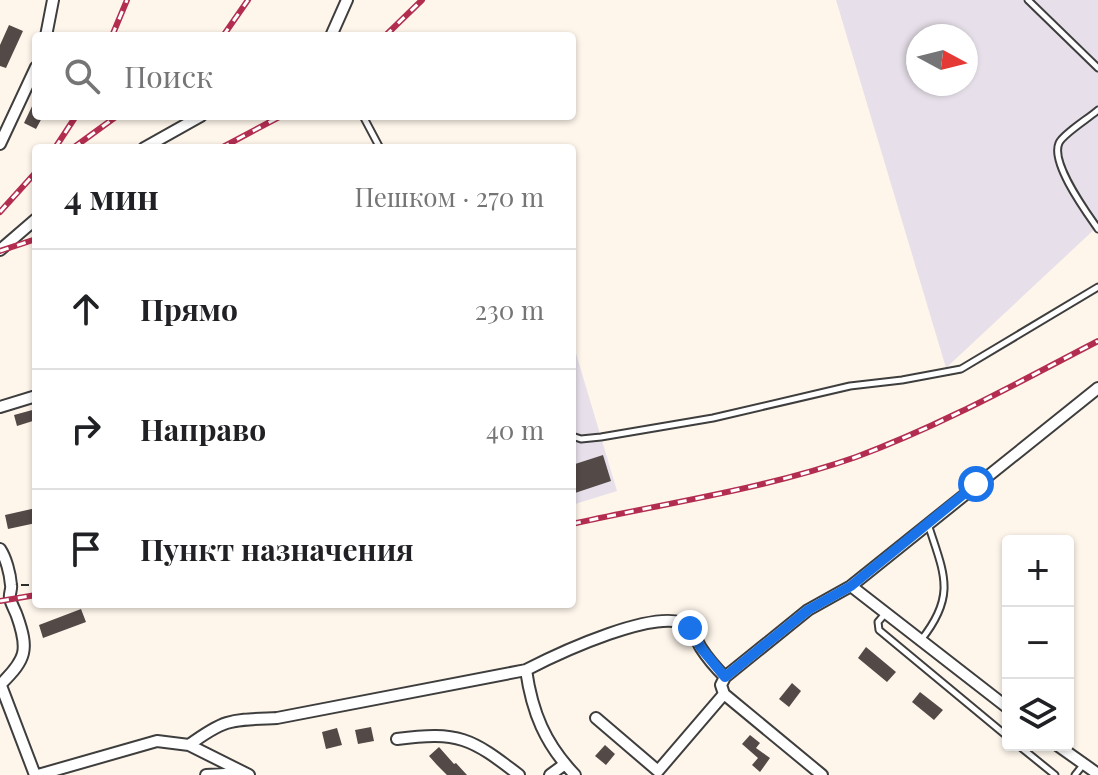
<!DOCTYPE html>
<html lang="ru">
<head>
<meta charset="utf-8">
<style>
  :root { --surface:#fff; --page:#f6f6f6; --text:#202124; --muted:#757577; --line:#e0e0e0 }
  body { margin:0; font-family:"Playfair Display",serif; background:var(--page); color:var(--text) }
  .controls { position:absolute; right:24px; bottom:24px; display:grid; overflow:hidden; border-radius:8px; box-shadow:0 2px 6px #0004 }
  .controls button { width:72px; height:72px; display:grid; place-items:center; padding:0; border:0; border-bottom:2px solid var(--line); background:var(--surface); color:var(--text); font:40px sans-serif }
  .compass { position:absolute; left:906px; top:24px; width:72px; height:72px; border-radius:50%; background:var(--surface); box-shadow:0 2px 6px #0004; rotate:97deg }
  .stop { position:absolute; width:24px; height:24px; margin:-18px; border:6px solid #1a73e8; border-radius:50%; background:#fff }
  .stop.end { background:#1a73e8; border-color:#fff; box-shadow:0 2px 8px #0008 }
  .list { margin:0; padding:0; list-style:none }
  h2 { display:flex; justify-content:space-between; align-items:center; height:104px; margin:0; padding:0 32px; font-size:34px }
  h2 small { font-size:26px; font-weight:400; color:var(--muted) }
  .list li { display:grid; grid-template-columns:52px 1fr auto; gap:24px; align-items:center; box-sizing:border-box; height:120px; padding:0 32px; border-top:2px solid var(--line) }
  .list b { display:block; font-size:30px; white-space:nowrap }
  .list em { font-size:26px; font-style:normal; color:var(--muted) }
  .icon { flex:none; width:44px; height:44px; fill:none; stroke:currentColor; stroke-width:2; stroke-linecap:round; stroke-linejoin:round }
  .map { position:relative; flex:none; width:1098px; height:775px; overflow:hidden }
  .search { position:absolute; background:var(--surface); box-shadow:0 2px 6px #0004; left:32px; top:32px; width:544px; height:88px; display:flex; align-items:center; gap:20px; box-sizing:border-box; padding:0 28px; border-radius:8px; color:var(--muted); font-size:30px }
  .panel { position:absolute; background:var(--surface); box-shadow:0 2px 6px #0004; left:32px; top:144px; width:544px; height:464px; border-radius:8px }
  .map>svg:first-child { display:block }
</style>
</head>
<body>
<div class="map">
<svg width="1098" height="775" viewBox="0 0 1098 775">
  <rect width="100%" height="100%" fill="#fef6eb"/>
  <!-- industrial -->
  <path fill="#e7e0ea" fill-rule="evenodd" d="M836,0H1098V226L946,368ZM918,36H966V84H918Z
    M572,340L617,491L572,505Z"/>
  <!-- building -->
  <path fill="#534a48" d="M9,25L23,31L6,68L0,66V45Z
    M36,98V116H43L36,129L24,123Z
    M36,409V420L17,426L14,415Z
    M603,455L611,481L572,494V465Z
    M36,508V523L8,529L5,515Z
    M81,609L86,622L43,638L39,625Z
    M866,647L896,672L887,682L858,658Z
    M792,683L801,691L789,707L779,699Z
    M920,692L943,710L934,720L912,702Z
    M371,727L374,741L358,744L355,730Z
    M337,728L342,745L326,749L322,732Z
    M750,735L760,743L756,748L770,758L760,772L752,765L758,758L742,744Z
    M605,745L615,754L606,765L595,756Z
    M439,747L454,764L456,763L467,775H447L437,765L429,756Z"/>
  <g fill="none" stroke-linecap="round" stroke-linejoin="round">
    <!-- service casing -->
    <g stroke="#3e3e3e" stroke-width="9">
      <path id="service" d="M1028,0L1098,68
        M1098,110C1089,118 1063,134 1059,143C1050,163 1087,213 1098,229
        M363,116L380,148
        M572,436L581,439L601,437L713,418L850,386L902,380L961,369L1098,287
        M884,615L878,622L879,630L1008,737
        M921,640C957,595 944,574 928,524
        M1018,745L1055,775
        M1075,775L1083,765"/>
    </g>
    <!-- minor casing -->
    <g stroke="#3e3e3e" stroke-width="14">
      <path id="minor" d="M46,36L53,0
        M331,36L347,0
        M0,144L36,67
        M144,148L201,116
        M0,250L36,219
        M0,407L36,396
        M0,549C6,558 10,573 11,585C12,589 9,594 10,598C11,604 15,610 17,616C29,650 26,659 2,683
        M851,586L1008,708
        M526,670C555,655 664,603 689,627C695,632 697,642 701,648C708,659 716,668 725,677
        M0,683L35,775
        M596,718L658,771L724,694
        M397,739C459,731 471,738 519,775
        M189,745C226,718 231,720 277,718L526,670C532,712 545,744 575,775
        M1057,745L1098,774
        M38,775L157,741L189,745L249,775
        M206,775L244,773
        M550,775L565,764
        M822,775L724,694L721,685L725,677L808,610L851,586L1098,388"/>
    </g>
    <!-- path -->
    <path stroke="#2d2d2d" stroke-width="2" stroke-dasharray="8 4" stroke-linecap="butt" d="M21,585H36"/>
    <!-- service -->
    <use href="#service" stroke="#fff" stroke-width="5"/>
    <!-- minor -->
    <use href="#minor" stroke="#fff" stroke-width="10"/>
    <!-- rail casing -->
    <g stroke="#b22d50" stroke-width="6">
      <path id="rail" d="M112,36L127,0
        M223,36L248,0
        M385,36L422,0
        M55,148L76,116
        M73,148L117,116
        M221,148L281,116
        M0,212L36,172
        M0,251L36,239
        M572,524C666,503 765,489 856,457C940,426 1019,382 1098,341
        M0,601L36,595"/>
    </g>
    <!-- rail -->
    <use href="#rail" stroke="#fff" stroke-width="3" stroke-dasharray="9" stroke-linecap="butt"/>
  </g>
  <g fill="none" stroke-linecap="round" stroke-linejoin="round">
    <!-- route -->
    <path stroke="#1a73e8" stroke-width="10" d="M690,628L701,648L725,677L808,610L851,586L976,484"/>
  </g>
</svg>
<div class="controls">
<button>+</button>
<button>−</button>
<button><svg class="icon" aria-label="layers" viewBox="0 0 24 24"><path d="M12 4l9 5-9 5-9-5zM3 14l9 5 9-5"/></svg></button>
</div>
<svg class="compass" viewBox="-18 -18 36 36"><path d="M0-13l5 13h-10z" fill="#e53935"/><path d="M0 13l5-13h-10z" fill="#757577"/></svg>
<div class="stop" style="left:976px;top:484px"></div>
<div class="stop end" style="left:690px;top:628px"></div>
<div class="search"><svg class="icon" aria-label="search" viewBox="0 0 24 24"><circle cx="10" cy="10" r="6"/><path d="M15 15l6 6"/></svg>Поиск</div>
<section class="panel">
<h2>4 мин<small>Пешком · 270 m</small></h2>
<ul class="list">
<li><svg class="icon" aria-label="ahead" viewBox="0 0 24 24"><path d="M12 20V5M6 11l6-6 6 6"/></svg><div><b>Прямо</b></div><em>230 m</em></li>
<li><svg class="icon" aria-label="right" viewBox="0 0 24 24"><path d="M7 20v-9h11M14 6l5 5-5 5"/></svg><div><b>Направо</b></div><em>40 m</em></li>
<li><svg class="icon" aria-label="arrive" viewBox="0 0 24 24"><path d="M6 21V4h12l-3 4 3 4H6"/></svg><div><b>Пункт назначения</b></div></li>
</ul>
</section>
</div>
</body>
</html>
